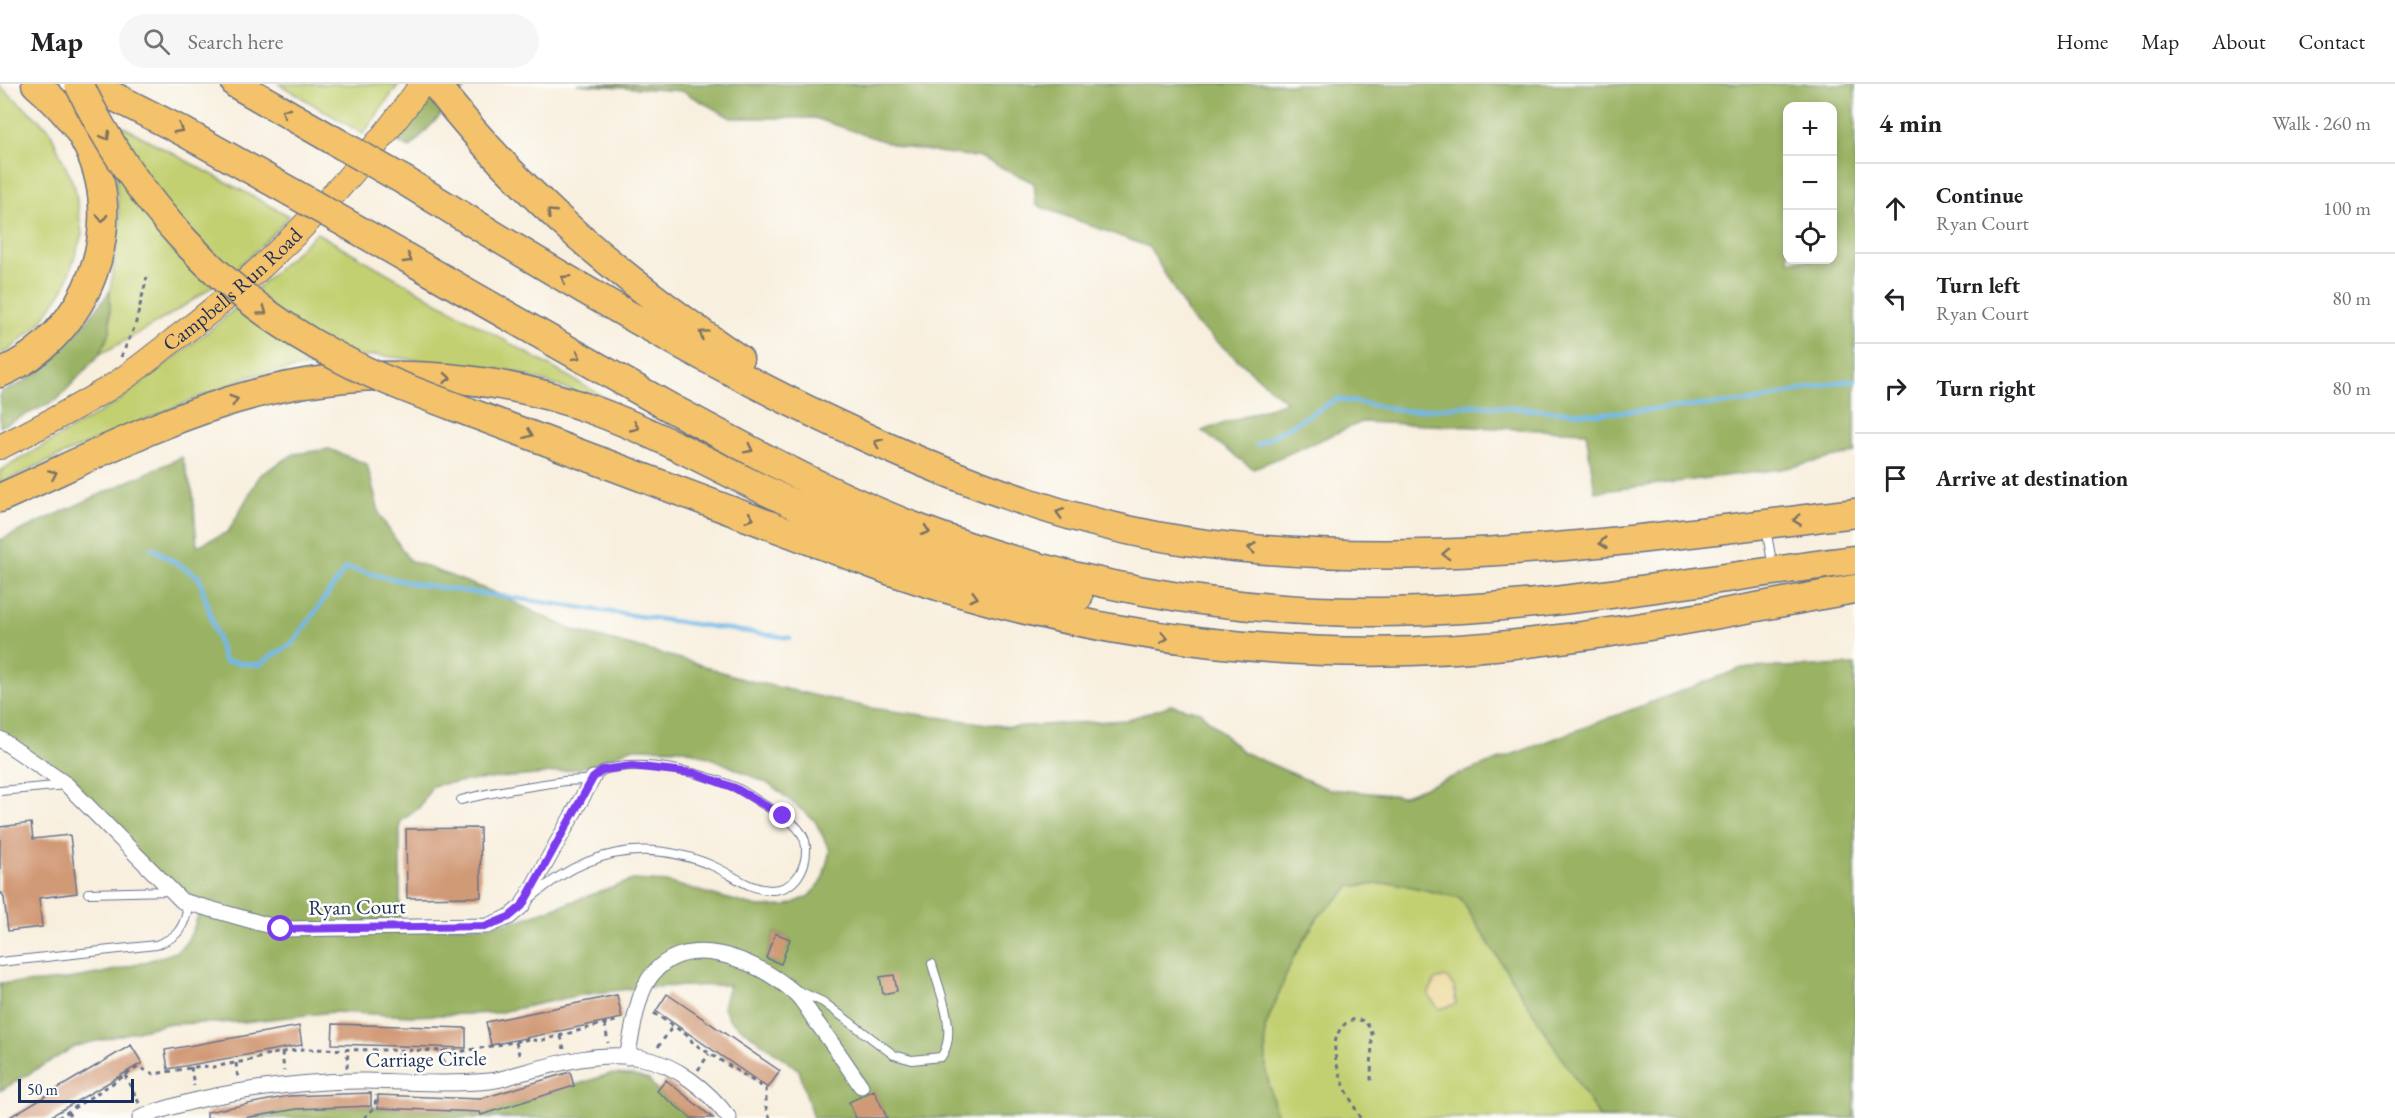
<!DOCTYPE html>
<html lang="en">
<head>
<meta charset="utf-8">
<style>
  :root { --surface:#fff; --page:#f6f6f6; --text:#202124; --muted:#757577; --line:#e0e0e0 }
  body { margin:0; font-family:"EB Garamond",serif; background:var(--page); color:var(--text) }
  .controls { position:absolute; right:18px; top:18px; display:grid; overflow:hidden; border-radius:12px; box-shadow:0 3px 9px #0003 }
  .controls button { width:54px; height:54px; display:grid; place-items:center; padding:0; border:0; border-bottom:2px solid var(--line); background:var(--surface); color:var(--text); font:30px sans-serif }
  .scale { position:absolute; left:18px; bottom:15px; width:116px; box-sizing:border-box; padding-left:6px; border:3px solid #1b2f5e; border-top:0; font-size:16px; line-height:21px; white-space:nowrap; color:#1b2f5e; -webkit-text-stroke:4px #fdfcf7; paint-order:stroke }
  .stop { position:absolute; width:18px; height:18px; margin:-14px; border:4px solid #7c3aed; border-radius:50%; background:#fff }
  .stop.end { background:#7c3aed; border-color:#fff; box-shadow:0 2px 6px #0008 }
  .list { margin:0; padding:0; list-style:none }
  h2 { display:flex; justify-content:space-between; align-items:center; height:78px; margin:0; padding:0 24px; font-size:26px }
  h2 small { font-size:20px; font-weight:400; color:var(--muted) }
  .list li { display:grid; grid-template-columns:39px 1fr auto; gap:18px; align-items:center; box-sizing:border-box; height:90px; padding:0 24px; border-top:2px solid var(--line) }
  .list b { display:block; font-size:22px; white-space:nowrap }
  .list p { margin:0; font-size:20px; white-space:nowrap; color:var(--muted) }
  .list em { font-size:20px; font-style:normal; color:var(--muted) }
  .icon { flex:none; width:33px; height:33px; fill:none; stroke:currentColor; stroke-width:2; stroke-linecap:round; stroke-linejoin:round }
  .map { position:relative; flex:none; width:1855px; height:1034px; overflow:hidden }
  header { display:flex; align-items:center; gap:36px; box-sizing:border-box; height:84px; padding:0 30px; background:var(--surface); border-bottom:2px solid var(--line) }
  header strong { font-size:28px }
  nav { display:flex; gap:33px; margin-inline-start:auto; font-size:21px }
  .search { width:420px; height:54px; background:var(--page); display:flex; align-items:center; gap:15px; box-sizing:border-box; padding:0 21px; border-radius:33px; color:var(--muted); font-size:22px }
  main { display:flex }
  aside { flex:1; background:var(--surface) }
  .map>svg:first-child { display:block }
</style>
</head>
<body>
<header>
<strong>Map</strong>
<div class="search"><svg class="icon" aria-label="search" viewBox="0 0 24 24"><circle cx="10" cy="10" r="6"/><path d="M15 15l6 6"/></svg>Search here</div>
<nav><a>Home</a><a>Map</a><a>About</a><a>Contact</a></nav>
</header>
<main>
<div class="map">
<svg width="1855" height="1034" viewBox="0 0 1855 1034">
  <rect width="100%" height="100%" fill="#fdfcf7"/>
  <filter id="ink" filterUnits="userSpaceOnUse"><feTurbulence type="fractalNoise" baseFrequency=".0167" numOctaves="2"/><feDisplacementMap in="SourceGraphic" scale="12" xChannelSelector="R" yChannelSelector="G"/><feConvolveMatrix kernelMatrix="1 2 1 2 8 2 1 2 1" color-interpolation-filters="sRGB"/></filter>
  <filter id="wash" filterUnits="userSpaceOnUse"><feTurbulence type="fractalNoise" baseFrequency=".008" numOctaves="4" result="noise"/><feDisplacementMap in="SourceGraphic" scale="24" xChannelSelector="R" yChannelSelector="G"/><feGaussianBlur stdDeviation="1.35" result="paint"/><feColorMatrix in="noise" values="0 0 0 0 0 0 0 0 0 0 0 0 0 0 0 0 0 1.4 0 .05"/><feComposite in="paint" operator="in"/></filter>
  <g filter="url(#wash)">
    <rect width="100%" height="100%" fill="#f8efde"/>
    <!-- green -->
    <path fill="#c3d071" stroke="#6f8068" stroke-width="1.5" d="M279,0H399L363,50Z
      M0,2L49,45L75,104L82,150L65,203L40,239L8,267L0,269Z
      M122,42L289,132C238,193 169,234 100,270L110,247V207L120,139L116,99Z
      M317,149L625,325L516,288L375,271L251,292L91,358L0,399V387L116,319L220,238Z
      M1547,768L1855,1034H1277L1266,988L1265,944L1293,874L1318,833L1351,802L1394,799Z"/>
    <!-- forest -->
    <path fill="#9ab263" stroke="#5a7060" stroke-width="1.5" fill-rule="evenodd" d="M440,0H469L410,64L397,58Z
      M577,0H1855V369L1782,385L1595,408L1586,348L1362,338L1253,385L1202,347L1286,318L1192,236L1149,163L1036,121L1034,99L982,74L901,63L815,34H731L682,7ZM1788,22H1832V176H1788Z
      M110,207V247L100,270L57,316L0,343V308C43,297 84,241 110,207Z
      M329,365L367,380L380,432L409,476L495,509L572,546L692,578L746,596L871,624L1010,643L1126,636L1171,621L1200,628L1243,668L1328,705L1402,712L1742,584L1855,581V1034H1600L1460,814L1394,799L1351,802L1318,833L1293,874L1265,944L1266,988L1277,1034H887L874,1007L856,1034H813L799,986L730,936L723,923L729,901L645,903L580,911L497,929L411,932L333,928L243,938L166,940L76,962L0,1007V899C53,900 110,890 160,873C167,871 176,869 181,864C192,854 196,836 201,823L182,817L67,701L0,655V456L182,373L193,410L197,462L228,448L260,391L294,370ZM631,664L685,665L716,676L771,701L815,737L830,767L822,797L810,812L786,822L758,823L666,798L633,796L523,835L487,842L400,843V738L419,724L432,702C484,692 537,695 588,682C603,679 617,670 631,664ZM775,849L790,855L780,879L766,874Z
      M610,990L631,991L649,996L657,1007L691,1034H245L293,1025L371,1022L378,1024L471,1028L481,1031Z"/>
    <!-- sand -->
    <path fill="#eeda9e" stroke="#84847e" stroke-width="1.5" d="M1446,893L1454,903L1456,920L1439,925L1428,911L1435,896Z"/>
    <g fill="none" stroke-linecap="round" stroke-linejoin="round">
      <!-- stream -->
      <path stroke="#70b8e8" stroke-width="4.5" d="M1257,361L1337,315L1407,327L1474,321L1596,330L1756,317L1831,299L1855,296
        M152,464L199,493L224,577L258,581L293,559L346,484L416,500L790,554"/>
    </g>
    <g id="blocks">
      <!-- building -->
      <path fill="#d19a77" d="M31,739L33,755L70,751L77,809L39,814L42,843L8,847L4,814L2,809L0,810V743Z
        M480,744L481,813L407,814L406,745Z
        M775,849L790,855L781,880L766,874Z
        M894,891L897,907L883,910L880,893Z
        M667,910L780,987L768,1004L656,927Z
        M617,911L622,934L491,961L486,938Z
        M333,940L466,944V964L332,960Z
        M299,942L302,961L168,985L165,966Z
        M131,961L142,979L48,1034H8Z
        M570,988L574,1002L481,1031L480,1028L378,1024V1011L480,1015Z
        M666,996L713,1034H691L657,1007Z
        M874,1006L887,1034H856L849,1018Z
        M371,1009V1022L297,1025L245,1034H207V1028L289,1012Z"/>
    </g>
  </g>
  <g filter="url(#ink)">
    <use href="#blocks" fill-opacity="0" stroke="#68728b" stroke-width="1.5"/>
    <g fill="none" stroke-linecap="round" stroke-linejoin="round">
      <!-- lane casing -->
      <g stroke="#68728b" stroke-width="10">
        <path id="lane" d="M1766,445L1773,483
          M0,707L66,701
          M461,716C494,707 530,702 564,697C573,696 582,697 591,695C597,693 600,687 606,685C646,676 697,687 735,703C746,708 756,716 766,722C781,730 805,743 806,763C807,784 795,806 771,806C749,806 732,790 713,782C646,753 586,766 532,813
          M88,809L171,807
          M0,878L156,861C175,854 182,848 187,828L182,818
          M799,907L823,918L894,971L912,976L941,973C959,949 939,906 932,880"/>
      </g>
      <!-- street casing -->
      <g stroke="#68728b" stroke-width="17">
        <path id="street" d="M0,655L67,701L182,817L281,845L487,842L509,833L522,822L593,694
          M627,973C632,951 636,917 647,898C681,842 757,876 795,909C803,916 808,926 814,935C831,957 846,980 861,1002
          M140,1034C201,1009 301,996 367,997C408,998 448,1001 490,997C501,996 513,991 525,988C562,978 602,967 641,974C676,980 708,1006 729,1034"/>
      </g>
      <!-- primary casing -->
      <g stroke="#68728b" stroke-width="26">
        <g id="primary">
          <path id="s1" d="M0,363C35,346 70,327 104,307C127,294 149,275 170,259C267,186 352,99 422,0"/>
        </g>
      </g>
      <!-- highway casing -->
      <g stroke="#68728b" stroke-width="31">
        <path id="highway" d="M89,0L182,47L291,108
          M236,0L333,56
          M435,0C520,111 623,196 739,275
          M405,97C561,193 717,288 885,362C982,405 1080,441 1186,457C1409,490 1633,456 1855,429
          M358,146C461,205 565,265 669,323C751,367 833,412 920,445C1066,500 1224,529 1380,528C1540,527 1697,496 1855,476
          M0,289C88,252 131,140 84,55C72,34 54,16 36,0
          M474,330L891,487C1098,557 1317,584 1535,558C1642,546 1749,524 1855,505
          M0,414C83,377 166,333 254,310C365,281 486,287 593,326C668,353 738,396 811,428C897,465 987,494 1078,513"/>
      </g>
      <!-- path -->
      <path stroke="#68728b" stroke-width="3" stroke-dasharray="4.5 4.5" stroke-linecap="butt" d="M121,273L135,242L147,193
        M654,929L687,951L693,959L766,1005V1023L770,1034
        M605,940L608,959
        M561,952L564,965
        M516,958L520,974
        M658,963L673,942
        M443,966L444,985
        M282,968L284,987
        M236,979L238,995
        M191,983L194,1002
        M398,983L399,967
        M347,984L348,964
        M698,986L709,970
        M125,991L139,1019
        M68,1028L71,1034
        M58,1034L138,983L154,990L201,982L213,983L256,975L265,971L303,965L464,967L530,955L538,957C566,951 592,942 620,936
        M364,1034L375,1023L376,1011
        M1360,1034C1349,1011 1322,967 1342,943C1350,934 1356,934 1366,938L1372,949L1371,998"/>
      <!-- lane -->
      <use href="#lane" stroke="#fff" stroke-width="8"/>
      <!-- street -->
      <use href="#street" stroke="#fff" stroke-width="15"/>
      <!-- primary -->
      <use href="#primary" stroke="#f3c26a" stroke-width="24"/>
      <!-- highway -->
      <use href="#highway" stroke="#f3c26a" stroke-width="28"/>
      <!-- highway-bridge casing -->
      <g stroke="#68728b" stroke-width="31" stroke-linecap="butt">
        <path id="highway-bridge" d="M79,0C134,117 224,215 340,274C383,297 429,313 474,330
          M333,56L405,97
          M291,108L358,146"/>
      </g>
      <!-- highway-bridge -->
      <use href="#highway-bridge" stroke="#f3c26a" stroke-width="28"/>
    </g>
    <!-- one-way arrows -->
    <defs><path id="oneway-chevron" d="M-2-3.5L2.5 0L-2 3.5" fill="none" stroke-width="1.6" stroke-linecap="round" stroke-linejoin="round" transform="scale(1.5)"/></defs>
    <g stroke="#7c7163">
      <use href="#oneway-chevron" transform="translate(285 28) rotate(-150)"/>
      <use href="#oneway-chevron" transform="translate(179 45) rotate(28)"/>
      <use href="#oneway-chevron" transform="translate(106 52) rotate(60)"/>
      <use href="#oneway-chevron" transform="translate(551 129) rotate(-136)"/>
      <use href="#oneway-chevron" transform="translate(102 134) rotate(89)"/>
      <use href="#oneway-chevron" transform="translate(408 175) rotate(30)"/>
      <use href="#oneway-chevron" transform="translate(565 195) rotate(-148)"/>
      <use href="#oneway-chevron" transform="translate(263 227) rotate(36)"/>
      <use href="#oneway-chevron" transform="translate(703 250) rotate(-146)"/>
      <use href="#oneway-chevron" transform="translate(577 272) rotate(29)"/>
      <use href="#oneway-chevron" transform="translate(447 294) rotate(5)"/>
      <use href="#oneway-chevron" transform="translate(234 316) rotate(-17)"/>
      <use href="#oneway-chevron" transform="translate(635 343) rotate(25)"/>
      <use href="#oneway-chevron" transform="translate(529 350) rotate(21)"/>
      <use href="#oneway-chevron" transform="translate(878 359) rotate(-156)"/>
      <use href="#oneway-chevron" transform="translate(749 365) rotate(27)"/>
      <use href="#oneway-chevron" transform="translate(53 390) rotate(-24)"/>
      <use href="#oneway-chevron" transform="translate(1060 429) rotate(-164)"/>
      <use href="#oneway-chevron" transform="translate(750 434) rotate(21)"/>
      <use href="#oneway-chevron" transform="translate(1797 436) rotate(173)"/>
      <use href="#oneway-chevron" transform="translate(926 447) rotate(19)"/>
      <use href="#oneway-chevron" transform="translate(1603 459) rotate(174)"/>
      <use href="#oneway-chevron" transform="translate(1252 464) rotate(-174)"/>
      <use href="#oneway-chevron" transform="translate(1446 470) rotate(178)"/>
      <use href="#oneway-chevron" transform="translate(974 513) rotate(16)"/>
      <use href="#oneway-chevron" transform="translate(1164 554) rotate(8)"/>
    </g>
  </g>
  <g fill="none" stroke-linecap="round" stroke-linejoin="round" filter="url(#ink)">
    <!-- route -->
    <path stroke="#7c3aed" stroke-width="8" d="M281,845L487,842L509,833L522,822L593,694L603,686L632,682L694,689L735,704L783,732"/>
  </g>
  <g text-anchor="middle" stroke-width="5" stroke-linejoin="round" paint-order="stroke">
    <!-- street labels -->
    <g font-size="21" fill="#1b2f5e" stroke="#fdfcf7">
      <text dy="7" stroke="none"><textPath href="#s1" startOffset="282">Campbells Run Road</textPath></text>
      <text transform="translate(357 823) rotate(-1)" y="7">Ryan Court</text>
      <text transform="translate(426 975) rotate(-1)" y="7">Carriage Circle</text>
    </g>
  </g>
</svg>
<div class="controls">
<button>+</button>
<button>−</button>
<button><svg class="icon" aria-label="locate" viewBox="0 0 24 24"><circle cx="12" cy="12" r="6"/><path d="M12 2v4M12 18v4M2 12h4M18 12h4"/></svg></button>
</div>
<div class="scale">50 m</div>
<div class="stop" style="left:281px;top:845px"></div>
<div class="stop end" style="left:783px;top:732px"></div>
</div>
<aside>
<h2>4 min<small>Walk · 260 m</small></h2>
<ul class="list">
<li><svg class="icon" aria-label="ahead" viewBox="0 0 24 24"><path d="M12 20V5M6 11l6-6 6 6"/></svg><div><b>Continue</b><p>Ryan Court</p></div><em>100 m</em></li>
<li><svg class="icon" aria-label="left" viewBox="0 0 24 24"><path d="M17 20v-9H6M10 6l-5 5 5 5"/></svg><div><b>Turn left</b><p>Ryan Court</p></div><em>80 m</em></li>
<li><svg class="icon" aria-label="right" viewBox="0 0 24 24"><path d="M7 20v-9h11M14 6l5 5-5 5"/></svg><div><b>Turn right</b></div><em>80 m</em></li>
<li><svg class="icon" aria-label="arrive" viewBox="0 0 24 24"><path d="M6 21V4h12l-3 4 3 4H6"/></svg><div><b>Arrive at destination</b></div></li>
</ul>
</aside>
</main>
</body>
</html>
